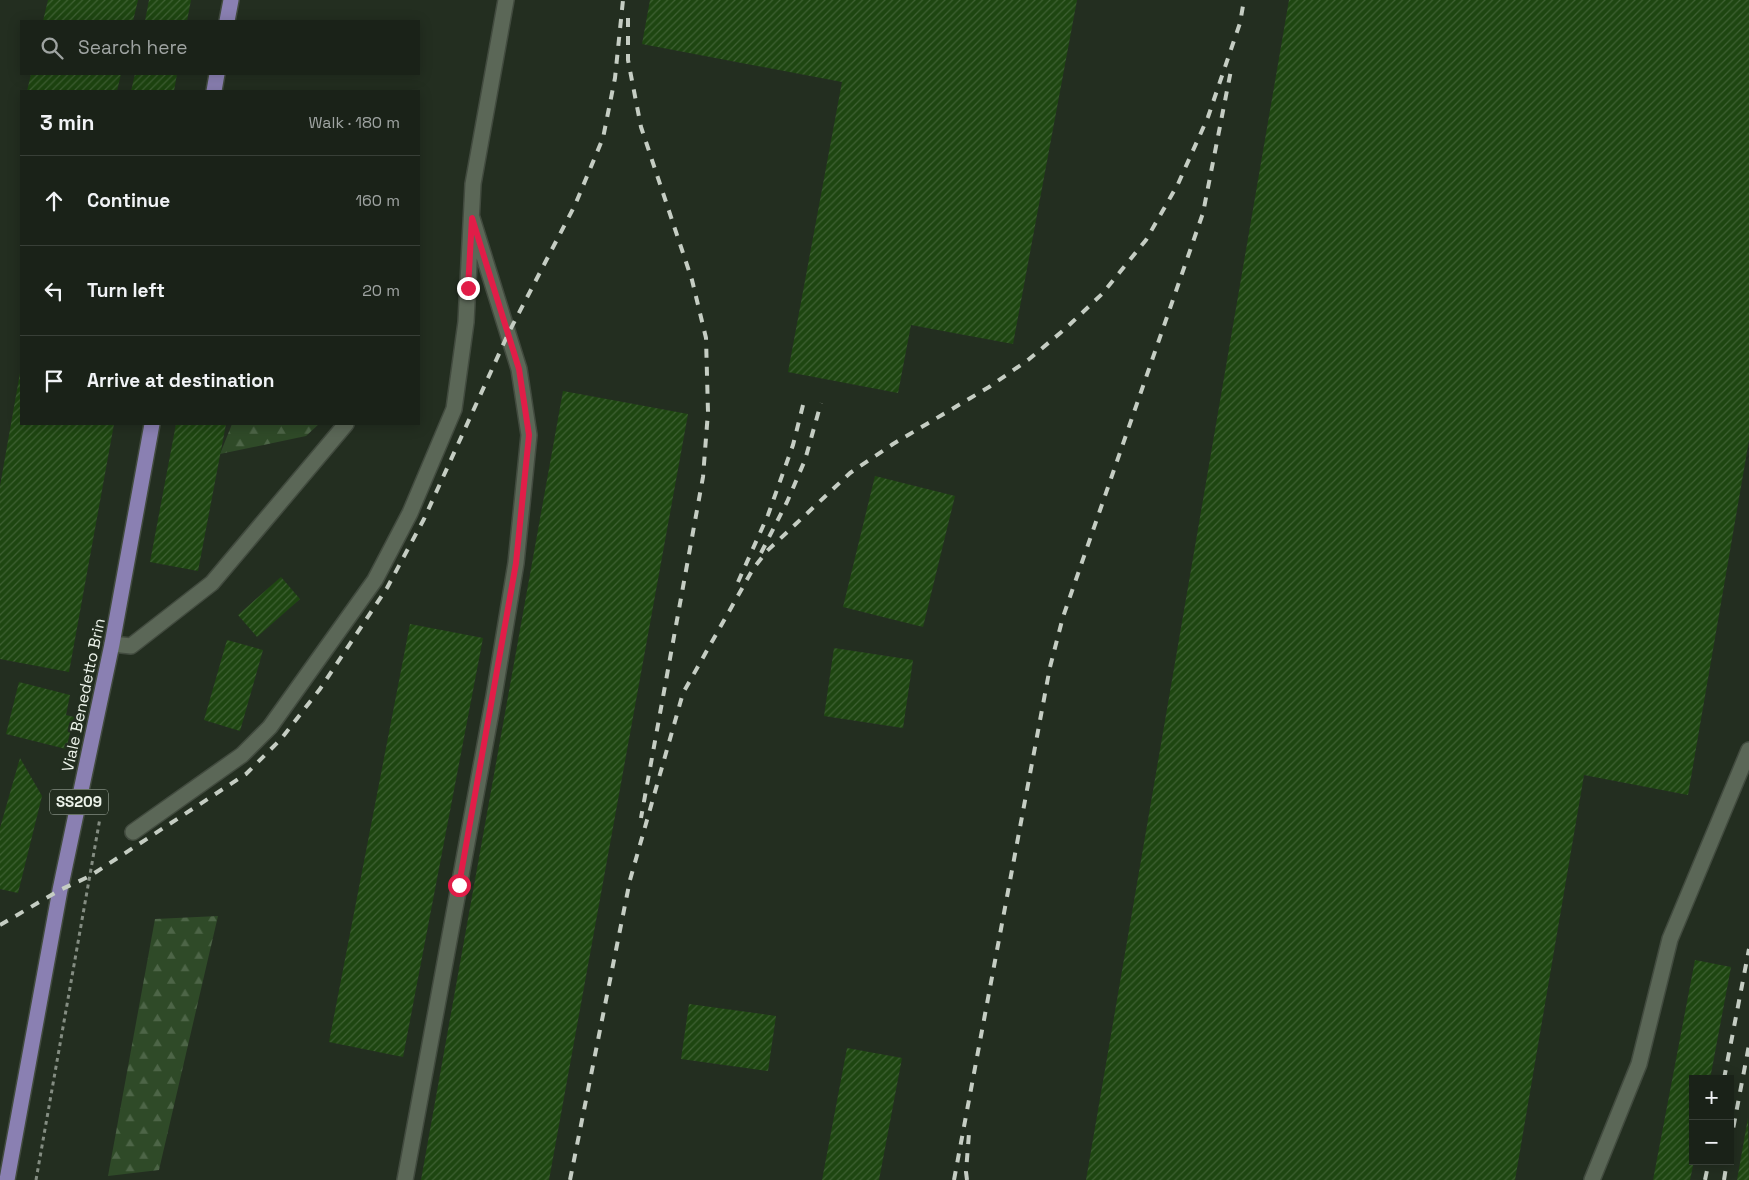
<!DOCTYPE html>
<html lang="en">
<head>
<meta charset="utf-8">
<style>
  :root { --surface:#1a2218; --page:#272f25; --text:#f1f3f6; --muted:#9fa4a2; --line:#383f37 }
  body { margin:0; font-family:"Space Grotesk",sans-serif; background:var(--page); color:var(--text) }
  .controls { position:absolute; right:15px; bottom:15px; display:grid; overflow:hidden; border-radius:0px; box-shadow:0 2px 12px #0003 }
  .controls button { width:45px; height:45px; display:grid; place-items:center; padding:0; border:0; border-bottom:1px solid var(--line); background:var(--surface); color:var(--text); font:25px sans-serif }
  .stop { position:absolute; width:15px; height:15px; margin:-11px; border:4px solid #e11d48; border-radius:50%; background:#fff }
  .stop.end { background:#e11d48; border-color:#fff; box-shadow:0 1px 5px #0008 }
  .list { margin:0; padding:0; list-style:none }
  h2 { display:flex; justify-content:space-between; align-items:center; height:65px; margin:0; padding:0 20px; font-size:21px }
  h2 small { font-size:16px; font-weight:400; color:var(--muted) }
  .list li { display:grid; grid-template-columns:32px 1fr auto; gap:15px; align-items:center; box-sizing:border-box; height:90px; padding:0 20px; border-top:1px solid var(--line) }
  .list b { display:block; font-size:19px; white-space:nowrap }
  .list em { font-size:16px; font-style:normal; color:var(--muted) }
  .icon { flex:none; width:28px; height:28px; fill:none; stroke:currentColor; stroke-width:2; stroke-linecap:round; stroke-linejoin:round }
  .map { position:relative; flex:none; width:1749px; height:1180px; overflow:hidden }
  .search { position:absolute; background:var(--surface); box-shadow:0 2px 12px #0003; left:20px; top:20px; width:400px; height:55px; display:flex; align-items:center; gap:12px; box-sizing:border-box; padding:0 18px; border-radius:0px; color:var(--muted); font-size:19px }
  .panel { position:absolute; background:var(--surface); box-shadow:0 2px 12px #0003; left:20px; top:90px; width:400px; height:335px; border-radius:0px }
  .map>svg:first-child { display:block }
</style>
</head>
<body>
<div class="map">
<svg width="1749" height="1180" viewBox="0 0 1749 1180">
  <defs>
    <pattern id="forest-firs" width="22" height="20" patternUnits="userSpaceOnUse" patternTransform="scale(1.25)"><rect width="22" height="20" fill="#2f4a28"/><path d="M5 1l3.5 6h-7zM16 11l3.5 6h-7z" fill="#4d6547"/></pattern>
    <pattern id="building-hatch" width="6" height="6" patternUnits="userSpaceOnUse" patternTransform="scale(1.25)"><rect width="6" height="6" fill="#1e4611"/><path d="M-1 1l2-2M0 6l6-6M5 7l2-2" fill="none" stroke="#3f6134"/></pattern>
  </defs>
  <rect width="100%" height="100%" fill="#232e20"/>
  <!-- forest -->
  <path fill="url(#forest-firs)" d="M232,424H319L306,436L220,454Z
    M218,916L159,1170L108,1176L155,919Z"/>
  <!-- building -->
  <path fill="url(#building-hatch)" d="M48,0H138L133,21H43Z
    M149,0H191L187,21H145Z
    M650,0H1077L1013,344L911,325L898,393L788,372L842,82L642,44Z
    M1289,0H1749V440L1688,795L1584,775L1515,1180H1086Z
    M31,74H121L117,91H27Z
    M135,74H177L174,91H131Z
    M20,373L21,424H114L69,672L0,659V486Z
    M563,391L688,414L549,1180H421Z
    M176,424H226L198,571L150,562Z
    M875,476L955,496L923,627L843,607Z
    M281,577L300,599L257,637L238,615Z
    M410,624L483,638L403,1057L329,1042Z
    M227,640L263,650L240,731L204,720Z
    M834,648L913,660L903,728L824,716Z
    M19,682L70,695L66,715L74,717L66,749L6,734Z
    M20,758L42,796L18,893L0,889V828Z
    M1695,960L1731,967L1710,1079H1693L1694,1161L1690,1180H1653Z
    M689,1004L776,1016L768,1071L681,1059Z
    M847,1048L902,1058L879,1180H822Z
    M1748,1118L1749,1180H1737Z"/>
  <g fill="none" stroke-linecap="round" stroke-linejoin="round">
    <!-- minor casing -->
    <g stroke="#424b3f" stroke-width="18">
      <path id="minor" d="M112,644L131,646L212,583L346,424
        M133,832L242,755L270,727L375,580L410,513L454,409L466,322L473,184L506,0
        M405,1180L494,696L516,563L529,435L519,369L472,218
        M1592,1180L1639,1064L1670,939L1749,750"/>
    </g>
    <!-- major casing -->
    <g stroke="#424b3f" stroke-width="18">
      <path id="major" d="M227,21L231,0
        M214,91L217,74
        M7,1180L60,890L112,644L152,424"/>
    </g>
    <!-- path -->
    <path stroke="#848d82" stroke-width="3" stroke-dasharray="4 4" stroke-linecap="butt" d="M36,1180L100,818"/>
    <!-- minor -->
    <use href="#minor" stroke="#5b6757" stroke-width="15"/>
    <!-- major -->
    <use href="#major" stroke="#8a80b2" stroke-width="15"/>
    <!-- rail -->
    <path stroke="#c5cdc3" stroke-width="4" stroke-dasharray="9 9" stroke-linecap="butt" d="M628,18V60L641,127L692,280L706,338L708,412L703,477L641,818
      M761,553L787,502L805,460L821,403
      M738,582L768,515L793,445L804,401
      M0,925L60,890L90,876L246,774L281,739L320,689L387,588L424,519L508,334L575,205L603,138L615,78L623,0
      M1724,1079L1749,949
      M1730,1145L1749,1045
      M570,1180L630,880L683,693L753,569L767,551L850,473L893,444L989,387L1028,360L1065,329L1102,294L1146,240L1178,184L1208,117L1240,23L1244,0
      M954,1180L1050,667L1063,617L1203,213L1232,65
      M967,1180L966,1172L969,1133
      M1705,1180L1709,1161
      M1724,1180L1727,1161"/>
  </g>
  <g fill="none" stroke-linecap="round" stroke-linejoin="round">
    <!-- route -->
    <path stroke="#e11d48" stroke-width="6" d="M459,885L516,563L529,435L519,369L472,218L468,288"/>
  </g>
  <g text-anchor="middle" stroke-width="5" stroke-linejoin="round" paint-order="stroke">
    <!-- shield labels -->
    <rect fill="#232e20" stroke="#b0b9ae" stroke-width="1" x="50" y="789.5" width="58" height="25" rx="4"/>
    <g font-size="15" font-weight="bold" fill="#edf4eb">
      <text x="79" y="807">SS209</text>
    </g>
    <!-- street labels -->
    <g font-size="16" fill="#edf4eb" stroke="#232e20">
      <text transform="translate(83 695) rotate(-78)" y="6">Viale Benedetto Brin</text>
    </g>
  </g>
</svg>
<div class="controls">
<button>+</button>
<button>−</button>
</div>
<div class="stop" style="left:459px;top:885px"></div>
<div class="stop end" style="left:468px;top:288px"></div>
<div class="search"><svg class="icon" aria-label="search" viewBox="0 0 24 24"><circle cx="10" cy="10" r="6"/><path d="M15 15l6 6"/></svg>Search here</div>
<section class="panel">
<h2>3 min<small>Walk · 180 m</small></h2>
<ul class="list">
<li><svg class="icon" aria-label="ahead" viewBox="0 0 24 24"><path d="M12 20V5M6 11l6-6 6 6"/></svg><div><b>Continue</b></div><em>160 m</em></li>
<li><svg class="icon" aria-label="left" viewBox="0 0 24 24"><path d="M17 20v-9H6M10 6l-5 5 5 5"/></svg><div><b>Turn left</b></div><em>20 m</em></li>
<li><svg class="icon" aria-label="arrive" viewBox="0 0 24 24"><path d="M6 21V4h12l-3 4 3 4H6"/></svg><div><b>Arrive at destination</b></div></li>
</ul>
</section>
</div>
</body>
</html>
